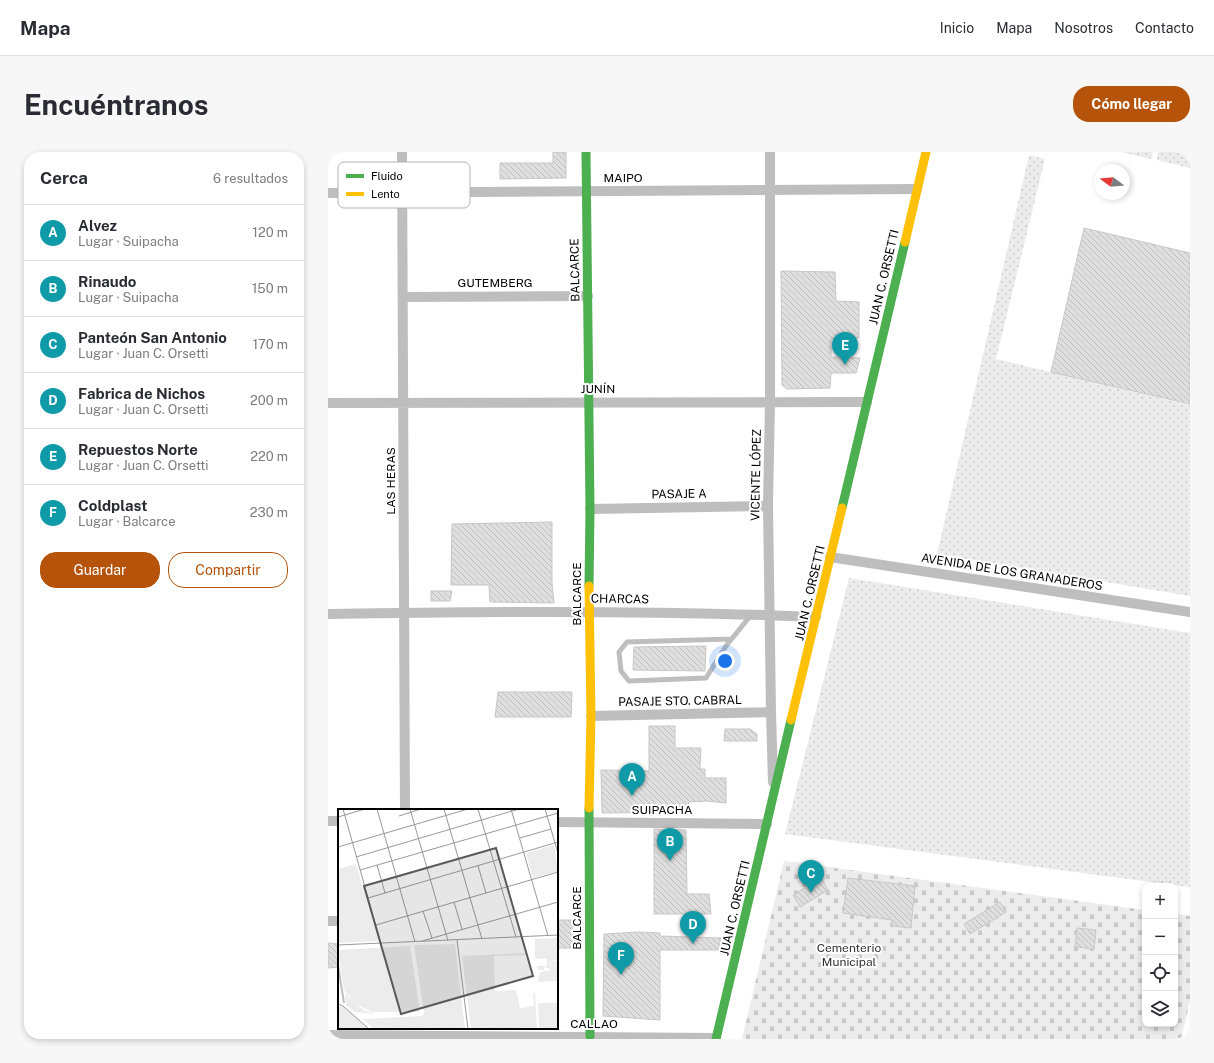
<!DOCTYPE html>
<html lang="es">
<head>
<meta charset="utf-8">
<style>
  :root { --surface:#fff; --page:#f7f7f7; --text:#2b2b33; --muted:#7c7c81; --line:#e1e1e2; --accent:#b45309 }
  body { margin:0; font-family:"Public Sans",sans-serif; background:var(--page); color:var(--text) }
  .controls { position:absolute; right:12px; bottom:12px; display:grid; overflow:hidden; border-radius:8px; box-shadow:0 2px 6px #0003 }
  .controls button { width:36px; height:36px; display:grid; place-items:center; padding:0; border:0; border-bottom:1px solid var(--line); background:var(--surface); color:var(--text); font:20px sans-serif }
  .compass { position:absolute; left:766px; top:12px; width:36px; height:36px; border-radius:50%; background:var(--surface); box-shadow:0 2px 6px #0003; rotate:286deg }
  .you { position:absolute; left:397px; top:509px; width:14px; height:14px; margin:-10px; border:3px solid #fff; border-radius:50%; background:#1a73e8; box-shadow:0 0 0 6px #1a73e833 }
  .badge { display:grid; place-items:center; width:26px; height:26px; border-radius:50%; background:var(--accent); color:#fff; font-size:13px; font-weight:700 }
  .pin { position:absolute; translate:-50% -33px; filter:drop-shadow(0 1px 2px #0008) }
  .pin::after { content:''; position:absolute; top:21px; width:14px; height:12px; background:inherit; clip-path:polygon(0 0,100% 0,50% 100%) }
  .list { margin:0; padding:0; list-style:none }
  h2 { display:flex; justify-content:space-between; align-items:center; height:52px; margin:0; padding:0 16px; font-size:17px }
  h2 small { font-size:13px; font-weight:400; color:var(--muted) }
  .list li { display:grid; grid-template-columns:26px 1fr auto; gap:12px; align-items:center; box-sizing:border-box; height:56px; padding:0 16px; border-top:1px solid var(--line) }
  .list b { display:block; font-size:15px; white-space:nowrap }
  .list p { margin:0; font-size:13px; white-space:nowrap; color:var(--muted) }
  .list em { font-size:13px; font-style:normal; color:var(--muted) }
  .actions { display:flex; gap:8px; padding:12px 16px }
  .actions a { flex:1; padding:9px 0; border:1px solid var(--accent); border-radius:16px; text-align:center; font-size:14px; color:var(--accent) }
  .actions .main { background:var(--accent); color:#fff }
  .icon { flex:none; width:22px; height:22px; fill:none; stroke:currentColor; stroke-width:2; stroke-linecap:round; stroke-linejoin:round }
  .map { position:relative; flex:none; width:862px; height:887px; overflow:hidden; border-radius:16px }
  header { display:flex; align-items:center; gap:24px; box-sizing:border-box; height:56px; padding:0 20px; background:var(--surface); border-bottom:1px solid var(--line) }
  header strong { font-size:19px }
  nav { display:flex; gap:22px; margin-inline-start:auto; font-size:14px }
  .intro { display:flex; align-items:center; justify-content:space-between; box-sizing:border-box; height:96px; padding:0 24px }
  h1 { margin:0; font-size:28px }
  .button { padding:10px 18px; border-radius:16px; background:var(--accent); color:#fff; font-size:14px; font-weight:700 }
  main { display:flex; gap:24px; padding:0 24px }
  aside { flex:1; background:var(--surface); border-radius:16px; box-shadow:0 2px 6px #0003 }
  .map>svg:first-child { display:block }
</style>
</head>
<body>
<header>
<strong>Mapa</strong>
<nav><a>Inicio</a><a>Mapa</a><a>Nosotros</a><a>Contacto</a></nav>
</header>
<div class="intro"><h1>Encuéntranos</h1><a class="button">Cómo llegar</a></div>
<main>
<aside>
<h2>Cerca<small>6 resultados</small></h2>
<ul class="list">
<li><span class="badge" style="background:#0f9aa8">A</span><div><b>Alvez</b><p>Lugar · Suipacha</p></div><em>120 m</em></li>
<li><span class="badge" style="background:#0f9aa8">B</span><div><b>Rinaudo</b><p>Lugar · Suipacha</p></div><em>150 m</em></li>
<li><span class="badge" style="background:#0f9aa8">C</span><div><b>Panteón San Antonio</b><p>Lugar · Juan C. Orsetti</p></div><em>170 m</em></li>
<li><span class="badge" style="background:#0f9aa8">D</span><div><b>Fabrica de Nichos</b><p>Lugar · Juan C. Orsetti</p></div><em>200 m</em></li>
<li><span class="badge" style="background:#0f9aa8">E</span><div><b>Repuestos Norte</b><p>Lugar · Juan C. Orsetti</p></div><em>220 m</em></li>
<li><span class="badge" style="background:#0f9aa8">F</span><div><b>Coldplast</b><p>Lugar · Balcarce</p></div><em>230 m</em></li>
</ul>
<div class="actions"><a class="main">Guardar</a><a>Compartir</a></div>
</aside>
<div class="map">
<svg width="862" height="887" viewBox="0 0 862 887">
  <defs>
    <pattern id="grass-dots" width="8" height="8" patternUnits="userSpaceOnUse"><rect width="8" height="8" fill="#ececec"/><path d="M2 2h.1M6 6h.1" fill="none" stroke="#c9c9c9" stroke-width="1.8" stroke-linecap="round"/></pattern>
    <pattern id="cemetery-stones" width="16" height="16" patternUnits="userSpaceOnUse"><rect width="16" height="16" fill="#ececec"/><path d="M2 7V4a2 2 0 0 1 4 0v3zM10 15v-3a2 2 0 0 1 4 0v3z" fill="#c9c9c9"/></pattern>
    <pattern id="building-back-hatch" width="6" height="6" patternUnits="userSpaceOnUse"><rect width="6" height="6" fill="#dfdfdf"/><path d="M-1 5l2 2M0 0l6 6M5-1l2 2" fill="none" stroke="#bebebe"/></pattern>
  </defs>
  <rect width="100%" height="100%" fill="#fff"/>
  <!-- grass -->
  <path fill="url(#grass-dots)" d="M793,0H825L823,7Z
    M830,0H862V16L829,8Z
    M701,3L717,7L668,207L862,253V444L609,402Z
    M521,426L862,481V735L457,682Z"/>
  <!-- cemetery -->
  <path fill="url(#cemetery-stones)" d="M456,709L817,758V872H847V762L862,764V849L853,887H414Z"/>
  <!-- building -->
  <path fill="url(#building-back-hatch)" stroke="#c7c7c7" d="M225,0H238V26L172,27V11H225Z
    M756,76L862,101V252L723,220Z
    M453,119L507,120L508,149L531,150V186L503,187V205L532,206L528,221H503L502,236L459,237L454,233Z
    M224,370V431L226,451L162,450L161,433H123L124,372Z
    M103,439H124L122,449H103Z
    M378,494L377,519L305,518L306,495Z
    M170,540H244L243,565H167Z
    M321,574H347V596H373L372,617H377V626H398V651L378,649L361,650L359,660L274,661L273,618L321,619Z
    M397,577H422L429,582V589H396Z
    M326,677L358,678L359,742H381L383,762H326Z
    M493,726L500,738L472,755L465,743Z
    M520,726L587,734L583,776L564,774V768L515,761Z
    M672,750L678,760L642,782L636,772Z
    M229,768H245L244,796H229Z
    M749,776L768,778L766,797L747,795Z
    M311,780L332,781V784L393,786L390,798H332V868L275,864L276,782Z
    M0,791L11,792V815L0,816Z"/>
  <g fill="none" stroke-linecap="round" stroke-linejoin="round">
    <!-- lane -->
    <path stroke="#bebebe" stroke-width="5" d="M403,487L299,490L291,500L293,519L301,529L378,526L398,494L423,463"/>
    <!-- street -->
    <path stroke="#bebebe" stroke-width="10" d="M74,0L77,658
      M442,0V249L440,354L443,560L445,630
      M0,41L589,37
      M75,145L260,144
      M0,251L539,250
      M262,357L440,354
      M502,405L862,460
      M0,462C163,459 326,458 488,465
      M263,564L443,560
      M0,669H11
      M229,670L439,672
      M0,769H11
      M0,883L388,886"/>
    <!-- fast -->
    <path stroke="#4caf50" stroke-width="9" d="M258,0L262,357L261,434
      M514,356L577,90
      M261,656L262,884
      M388,887L463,568"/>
    <!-- slow -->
    <path stroke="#ffc107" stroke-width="9" d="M577,90L598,0
      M261,434L263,564L261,656
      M463,568L514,356"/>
  </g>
  <g text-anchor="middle" stroke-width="4" stroke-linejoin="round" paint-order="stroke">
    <!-- street labels -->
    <g font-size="12" fill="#000" stroke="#fff">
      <text x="295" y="30">MAIPO</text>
      <text transform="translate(247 118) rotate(-91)" y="4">BALCARCE</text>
      <text transform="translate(556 125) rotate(-77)" y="4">JUAN C. ORSETTI</text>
      <text x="167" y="135">GUTEMBERG</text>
      <text x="270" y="241">JUNÍN</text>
      <text transform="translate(428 323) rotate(-89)" y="4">VICENTE LÓPEZ</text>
      <text transform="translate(63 329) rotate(-90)" y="4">LAS HERAS</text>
      <text transform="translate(351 342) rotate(-1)" y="4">PASAJE A</text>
      <text transform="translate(684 420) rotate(9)" y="4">AVENIDA DE LOS GRANADEROS</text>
      <text transform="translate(482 441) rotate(-77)" y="4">JUAN C. ORSETTI</text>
      <text transform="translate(249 442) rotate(-90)" y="4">BALCARCE</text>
      <text transform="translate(292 447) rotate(1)" y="4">CHARCAS</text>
      <text transform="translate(352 549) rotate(-1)" y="4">PASAJE STO. CABRAL</text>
      <text x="334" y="662">SUIPACHA</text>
      <text transform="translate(407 756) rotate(-77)" y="4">JUAN C. ORSETTI</text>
      <text transform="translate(249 766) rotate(-90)" y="4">BALCARCE</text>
      <text x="266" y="876">CALLAO</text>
    </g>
    <!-- park labels -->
    <g font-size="12" fill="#333" stroke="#fff">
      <text x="521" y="800">Cementerio<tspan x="521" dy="14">Municipal</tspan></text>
    </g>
  </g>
  <!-- overview -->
  <g transform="translate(10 657)">
    <rect width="220" height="220" fill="#fff"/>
    <path d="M220,129V151L212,152L213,160L206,158V161H201L198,157H209V149L197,150V130ZM117,135L127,220H36L25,210L84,207L86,204L76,136ZM187,144L188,146L156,147L157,182L178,181L182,199L196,197L195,184H197L199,220H133L124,147ZM213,152H220V172L200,173L202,163L213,161ZM7,184L25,201L37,205L17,203L8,196ZM200,194H220V220H201ZM0,197L6,198L31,220H0Z" fill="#ececec"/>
    <path d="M18,55L41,132L0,134V60ZM72,137L82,203H33L17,194L6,181L0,141Z" fill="#ececec"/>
    <path d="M216,36L220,62L195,69L188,44Z" fill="#ececec"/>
    <path fill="none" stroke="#bfbfbf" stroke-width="2" d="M0,156L6,194"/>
    <path fill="none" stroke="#999" stroke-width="1" d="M5,0L43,135M39,0L77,133M72,0L110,132M106,0L144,130M140,0L178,128M173,0L210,127M207,0L220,44M61,7L83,0M0,8L27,0M182,29L213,20M0,38L130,0M18,48L181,0M39,56L47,84M140,57L148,84M22,61L220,4M30,89L220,33M116,93L124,120M85,102L94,129M38,116L220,63M119,131L130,220M84,132L220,93M0,136L220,126M0,195L5,197L31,220"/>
    <path fill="#595959" fill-opacity="0.15" stroke="#595959" stroke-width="2" d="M158,39L195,167L63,205L26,77Z"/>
    <rect width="220" height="220" fill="none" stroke="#000" stroke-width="2"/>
  </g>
  <!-- legend -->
  <rect x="10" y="10" width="132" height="46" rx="6" fill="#fff" stroke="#b2b2b2" stroke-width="1"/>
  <rect x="18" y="22" width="18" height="4" fill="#4caf50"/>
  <rect x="18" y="40" width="18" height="4" fill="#ffc107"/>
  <g font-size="11" fill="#000">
    <text x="43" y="28">Fluido</text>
    <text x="43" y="46">Lento</text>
  </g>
</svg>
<div class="controls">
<button>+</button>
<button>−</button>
<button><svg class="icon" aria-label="locate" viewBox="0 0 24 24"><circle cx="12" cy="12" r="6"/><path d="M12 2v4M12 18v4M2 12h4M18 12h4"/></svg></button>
<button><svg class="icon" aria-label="layers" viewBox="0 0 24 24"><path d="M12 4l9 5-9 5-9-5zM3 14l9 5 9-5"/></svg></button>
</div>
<svg class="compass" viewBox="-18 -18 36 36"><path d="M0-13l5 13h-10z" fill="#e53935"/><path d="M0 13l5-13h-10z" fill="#7c7c81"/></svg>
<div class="you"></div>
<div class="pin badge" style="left:304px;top:644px;background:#0f9aa8">A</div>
<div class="pin badge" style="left:342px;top:709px;background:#0f9aa8">B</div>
<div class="pin badge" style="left:483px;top:741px;background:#0f9aa8">C</div>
<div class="pin badge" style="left:365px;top:792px;background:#0f9aa8">D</div>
<div class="pin badge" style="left:517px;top:213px;background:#0f9aa8">E</div>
<div class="pin badge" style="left:293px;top:823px;background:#0f9aa8">F</div>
</div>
</main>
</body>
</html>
